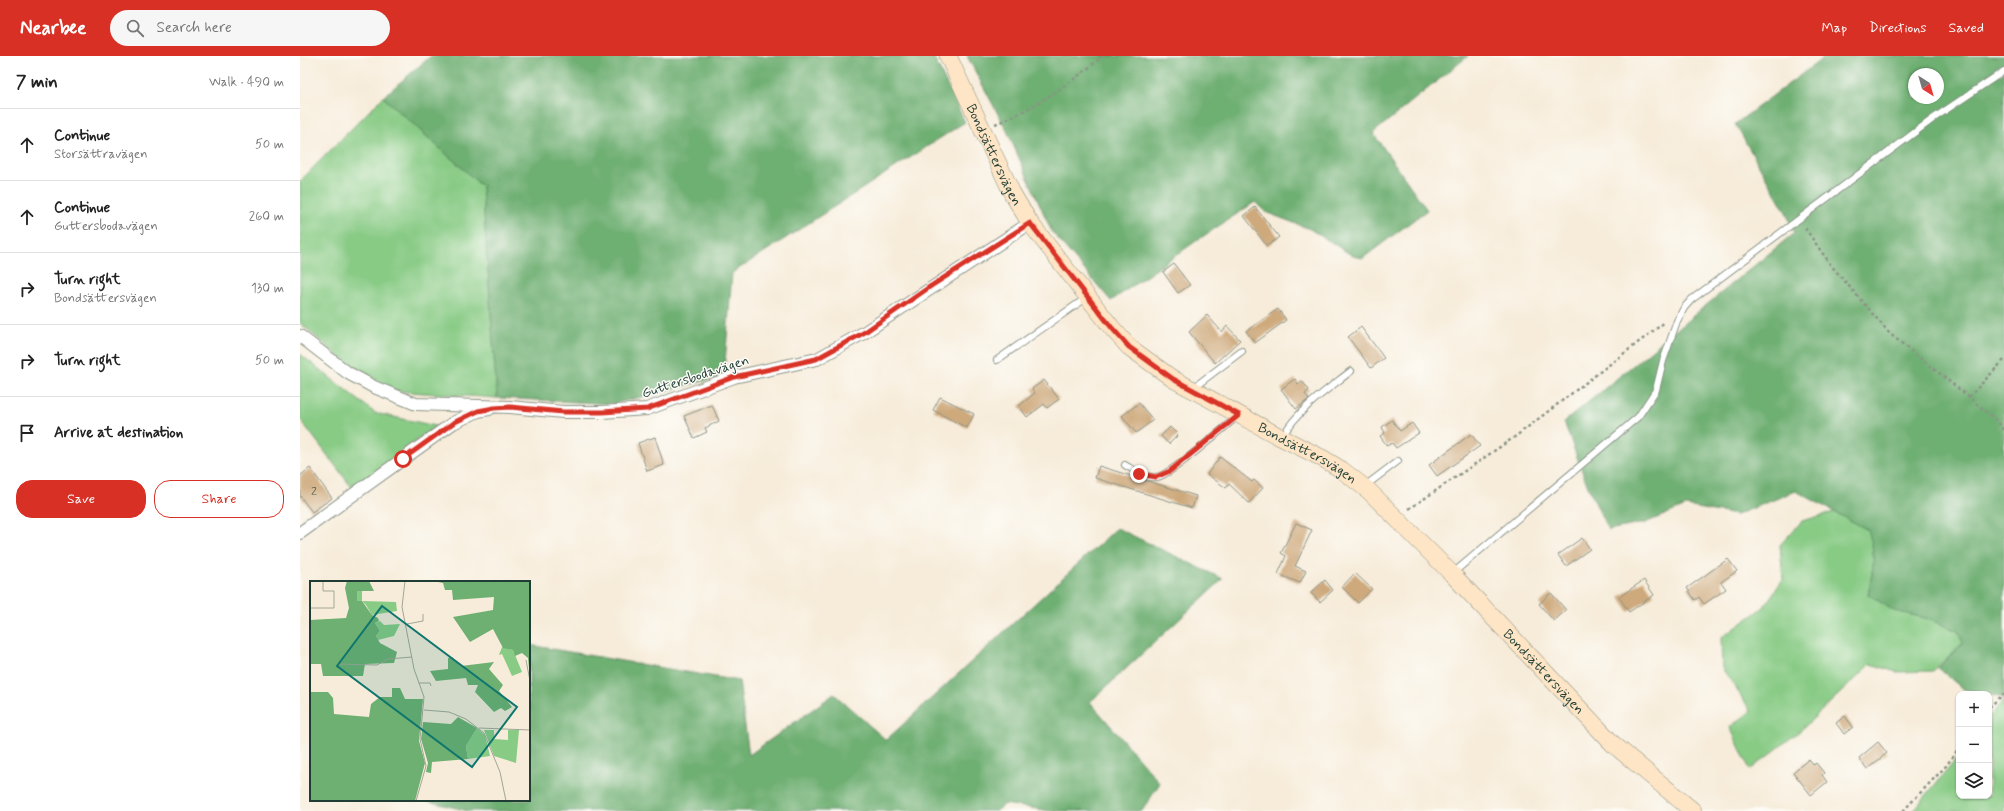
<!DOCTYPE html>
<html lang="en">
<head>
<meta charset="utf-8">
<style>
  :root { --surface:#fff; --page:#f6f6f6; --text:#222; --muted:#767676; --line:#e0e0e0; --accent:#d93025 }
  body { margin:0; font-family:Mynerve,sans-serif; background:var(--page); color:var(--text) }
  .controls { position:absolute; right:12px; bottom:12px; display:grid; overflow:hidden; border-radius:8px; box-shadow:0 1px 3px #0004 }
  .controls button { width:36px; height:36px; display:grid; place-items:center; padding:0; border:0; border-bottom:1px solid var(--line); background:var(--surface); color:var(--text); font:20px sans-serif }
  .compass { position:absolute; left:1608px; top:12px; width:36px; height:36px; border-radius:50%; background:var(--surface); box-shadow:0 1px 3px #0004; rotate:143deg }
  .stop { position:absolute; width:12px; height:12px; margin:-9px; border:3px solid #d93025; border-radius:50%; background:#fff }
  .stop.end { background:#d93025; border-color:#fff; box-shadow:0 1px 4px #0008 }
  .list { margin:0; padding:0; list-style:none }
  h2 { display:flex; justify-content:space-between; align-items:center; height:52px; margin:0; padding:0 16px; font-size:17px }
  h2 small { font-size:13px; font-weight:400; color:var(--muted) }
  .list li { display:grid; grid-template-columns:26px 1fr auto; gap:12px; align-items:center; box-sizing:border-box; height:72px; padding:0 16px; border-top:1px solid var(--line) }
  .list b { display:block; font-size:15px; white-space:nowrap }
  .list p { margin:0; font-size:13px; white-space:nowrap; color:var(--muted) }
  .list em { font-size:13px; font-style:normal; color:var(--muted) }
  .actions { display:flex; gap:8px; padding:12px 16px }
  .actions a { flex:1; padding:9px 0; border:1px solid var(--accent); border-radius:16px; text-align:center; font-size:14px; color:var(--accent) }
  .actions .main { background:var(--accent); color:#fff }
  .icon { flex:none; width:22px; height:22px; fill:none; stroke:currentColor; stroke-width:2; stroke-linecap:round; stroke-linejoin:round }
  .map { position:relative; flex:none; width:1704px; height:755px; overflow:hidden }
  header { display:flex; align-items:center; gap:24px; box-sizing:border-box; height:56px; padding:0 20px; background:var(--accent); color:#fff }
  header strong { font-size:19px }
  nav { display:flex; gap:22px; margin-inline-start:auto; font-size:14px }
  .search { width:280px; height:36px; background:var(--page); display:flex; align-items:center; gap:10px; box-sizing:border-box; padding:0 14px; border-radius:22px; color:var(--muted); font-size:15px }
  main { display:flex }
  aside { flex:1; background:var(--surface) }
  .map>svg:first-child { display:block }
</style>
</head>
<body>
<header>
<strong>Nearbee</strong>
<div class="search"><svg class="icon" aria-label="search" viewBox="0 0 24 24"><circle cx="10" cy="10" r="6"/><path d="M15 15l6 6"/></svg>Search here</div>
<nav><a>Map</a><a>Directions</a><a>Saved</a></nav>
</header>
<main>
<aside>
<h2>7 min<small>Walk · 490 m</small></h2>
<ul class="list">
<li><svg class="icon" aria-label="ahead" viewBox="0 0 24 24"><path d="M12 20V5M6 11l6-6 6 6"/></svg><div><b>Continue</b><p>Storsättravägen</p></div><em>50 m</em></li>
<li><svg class="icon" aria-label="ahead" viewBox="0 0 24 24"><path d="M12 20V5M6 11l6-6 6 6"/></svg><div><b>Continue</b><p>Guttersbodavägen</p></div><em>260 m</em></li>
<li><svg class="icon" aria-label="right" viewBox="0 0 24 24"><path d="M7 20v-9h11M14 6l5 5-5 5"/></svg><div><b>Turn right</b><p>Bondsättersvägen</p></div><em>130 m</em></li>
<li><svg class="icon" aria-label="right" viewBox="0 0 24 24"><path d="M7 20v-9h11M14 6l5 5-5 5"/></svg><div><b>Turn right</b></div><em>50 m</em></li>
<li><svg class="icon" aria-label="arrive" viewBox="0 0 24 24"><path d="M6 21V4h12l-3 4 3 4H6"/></svg><div><b>Arrive at destination</b></div></li>
</ul>
<div class="actions"><a class="main">Save</a><a>Share</a></div>
</aside>
<div class="map">
<svg width="1704" height="755" viewBox="0 0 1704 755">
  <rect width="100%" height="100%" fill="#fdfcf7"/>
  <filter id="ink" filterUnits="userSpaceOnUse"><feTurbulence type="fractalNoise" baseFrequency=".025" numOctaves="2"/><feDisplacementMap in="SourceGraphic" scale="8" xChannelSelector="R" yChannelSelector="G"/><feConvolveMatrix kernelMatrix="1 2 1 2 8 2 1 2 1" color-interpolation-filters="sRGB"/></filter>
  <filter id="wash" filterUnits="userSpaceOnUse"><feTurbulence type="fractalNoise" baseFrequency=".012" numOctaves="4" result="noise"/><feDisplacementMap in="SourceGraphic" scale="16" xChannelSelector="R" yChannelSelector="G"/><feGaussianBlur stdDeviation="0.9" result="paint"/><feColorMatrix in="noise" values="0 0 0 0 0 0 0 0 0 0 0 0 0 0 0 0 0 1.4 0 .05"/><feComposite in="paint" operator="in"/></filter>
  <g filter="url(#wash)">
    <rect width="100%" height="100%" fill="#f7ecda"/>
    <!-- green -->
    <path fill="#88cb85" stroke="#54845c" d="M83,41L182,130L197,342L94,335L39,301L0,267V125Z
      M0,298L75,357L136,370L53,433L0,363Z
      M1534,456L1569,474C1576,500 1574,511 1568,538L1594,555L1625,562L1658,575L1663,587L1633,615L1596,616L1571,608L1501,674L1450,714L1430,671L1451,655L1422,612L1421,582L1463,552L1483,523L1480,489L1502,465Z
      M1704,643V755H1613L1659,700V740H1689V662Z"/>
    <!-- forest -->
    <path fill="#6eaf72" stroke="#467653" fill-rule="evenodd" d="M131,0H633L665,66L432,217L424,320L313,348L197,342L182,130L83,41Z
      M667,0H1168L1073,77L1127,154L1063,202L1053,200L1010,173L965,156L955,146L899,183L811,245L752,176L707,75Z
      M1526,0H1704V642L1663,633L1638,612L1663,587L1658,575L1625,562L1594,555L1568,538C1574,511 1576,500 1568,474L1496,435L1436,459L1386,450L1345,467L1308,474L1288,431L1264,366L1494,177L1486,156L1435,68ZM1614,18H1638V42H1614Z
      M817,472L923,523L790,646L860,727L842,755H751L704,748L697,755H168L123,744H229V589L439,625L449,699L534,638L586,684Z"/>
    <g id="blocks">
      <!-- building -->
      <path fill="#cea97c" d="M955,151L979,181L967,190L944,160Z
        M874,208L890,229L878,237L863,216Z
        M978,253L986,264L955,287L946,275Z
        M907,259L922,276L927,270L940,284L915,307L889,276Z
        M1061,271L1084,302L1071,312L1048,281Z
        M995,323L998,328L1002,325L1009,334L1005,338L1009,343L996,353L981,333Z
        M744,324L759,343L747,352L744,348L727,361L719,350L735,337L732,333Z
        M640,341L674,358L667,372L633,354Z
        M839,347L853,364L836,377L822,360Z
        M412,349L419,365L405,372L407,376L394,382L384,360Z
        M1092,364L1100,375L1112,367L1119,377L1096,392L1092,387L1087,390L1080,380L1085,377L1082,371Z
        M870,371L878,379L869,388L861,380Z
        M1171,378L1180,390L1137,420L1129,409Z
        M355,381L364,409L347,415L338,387Z
        M920,401L952,426L954,424L963,432L949,447L929,428L926,432L907,418Z
        M799,410L896,440L892,452L795,422Z
        M10,412L32,442L12,456L0,440V420Z
        M996,467L1012,474L995,510L1006,515L1000,527L978,518L986,500L981,497Z
        M1282,482L1290,493L1266,510L1258,499Z
        M1428,503L1437,515L1421,526L1426,533L1404,548L1399,541L1395,544L1387,532Z
        M1055,517L1072,533L1058,547L1042,531Z
        M1025,524L1033,534L1020,546L1011,537Z
        M1344,524L1354,539L1329,556L1319,541Z
        M1251,537L1266,554L1254,565L1239,548Z
        M1545,660L1553,671L1544,678L1536,667Z
        M1578,686L1587,697L1567,713L1559,702Z
        M1509,703L1514,709L1516,707L1524,717L1522,719L1527,726L1511,739L1493,716Z"/>
    </g>
  </g>
  <g filter="url(#ink)">
    <use href="#blocks" fill-opacity="0" stroke="#8b9487" stroke-width="1"/>
    <g fill="none" stroke-linecap="round" stroke-linejoin="round">
      <!-- lane casing -->
      <g stroke="#8b9487" stroke-width="8">
        <path id="lane" d="M697,304L786,242
          M893,332L942,295
          M982,381C998,353 1027,334 1051,315
          M825,409C834,414 846,423 857,421C871,419 923,372 938,360
          M1065,430L1098,405
          M1153,517L1338,361L1356,334L1363,305L1377,265L1384,252L1391,244L1634,62L1704,15"/>
      </g>
      <!-- street casing -->
      <g stroke="#8b9487" stroke-width="14">
        <path id="street" d="M0,280L48,317L74,331L116,348L210,351L263,356H302L347,353L434,321L517,303L565,276L730,167
          M0,477L153,367L178,355L189,353"/>
      </g>
      <!-- secondary casing -->
      <g stroke="#8b9487" stroke-width="18">
        <g id="secondary">
          <path id="s1" d="M648,0L712,137L730,167L812,272L829,291L873,323L982,382L1022,402L1042,414L1069,435L1152,518L1313,688L1393,755"/>
        </g>
      </g>
      <!-- path -->
      <path stroke="#8b9487" stroke-width="2.5" stroke-dasharray="3 3" stroke-linecap="butt" d="M695,68C734,53 771,27 803,0
        M1505,172L1530,208L1590,278L1669,341
        M1704,304L1669,341L1695,363L1704,374
        M1109,453L1216,380L1365,266
        M1689,651L1704,638
        M1603,755L1646,710L1659,692"/>
      <!-- lane -->
      <use href="#lane" stroke="#fff" stroke-width="6"/>
      <!-- street -->
      <use href="#street" stroke="#fff" stroke-width="12"/>
      <!-- secondary -->
      <use href="#secondary" stroke="#fee5c5" stroke-width="17"/>
    </g>
  </g>
  <g fill="none" stroke-linecap="round" stroke-linejoin="round" filter="url(#ink)">
    <!-- route -->
    <path stroke="#d93025" stroke-width="5" d="M103,403L153,367L178,355L194,352L210,351L263,356H302L347,353L434,321L516,303L565,276L631,230L730,167L812,272L829,291L873,323L939,359L870,415L856,421L839,418"/>
  </g>
  <g text-anchor="middle" stroke-width="3" stroke-linejoin="round" paint-order="stroke">
    <!-- number labels -->
    <g font-size="12" fill="#4b5846">
      <text x="14" y="439">2</text>
    </g>
    <!-- street labels -->
    <g font-size="14" fill="#1f3d34" stroke="#fdfcf7">
      <text dy="5" stroke="none"><textPath href="#s1" startOffset="109">Bondsättersvägen</textPath></text>
      <text transform="translate(395 320) rotate(-18)" y="5">Guttersbodavägen</text>
      <text dy="5" stroke="none"><textPath href="#s1" startOffset="553">Bondsättersvägen</textPath></text>
      <text dy="5" stroke="none"><textPath href="#s1" startOffset="877">Bondsättersvägen</textPath></text>
    </g>
  </g>
  <!-- overview -->
  <g transform="translate(10 525)">
    <rect width="220" height="220" fill="#f7ecda"/>
    <path d="M47,10H52V20L86,21L87,30L62,34L56,24L52,20H47ZM70,40L74,44L90,43L84,55L68,59L66,55L70,50L65,42ZM192,66L203,69L212,91L202,95L192,73L189,74ZM167,147L175,154L180,175L158,178L156,165ZM174,149H184V158L198,159V149H209L206,182L184,175Z" fill="#88cb85"/>
    <path d="M37,0H59L64,10H47V20H52L62,34L68,37L69,40L65,42L70,50L66,55L70,62L87,71L86,75L84,82L55,83L53,95H13L11,83H0V39L36,37L39,27L35,7ZM123,0H220V98L218,77L212,72L205,75L203,69L193,67L183,48L160,61L143,36L183,29L184,16L143,19L142,9H135L133,2ZM142,76L151,85L184,81L179,88L193,104L189,110L202,126L195,130L191,127L184,131L165,111L168,104H158L156,97L126,100L120,90L138,88V77ZM82,107H90L95,118H113L109,160L115,182L105,220H0V111H18L23,117L24,133L59,136L61,123L70,116H82ZM148,136L167,147L156,165L158,178L122,181L121,192L116,191L118,182L111,158L113,141L141,143Z" fill="#6eaf72"/>
    <path fill="none" stroke="#a1a698" stroke-width="1" d="M95,0L92,26L104,88L114,116L110,158L116,185L106,220M0,27H24V10H13V0M97,43L113,40V33M216,79L220,100M27,83L67,84L78,78L102,76M109,102H120L121,105M114,129L139,131L156,138L174,152L190,191L196,220M169,147L220,149"/>
    <path fill="#0f766e" fill-opacity="0.15" stroke="#0f766e" stroke-width="2" d="M72,25L207,126L162,186L27,85Z"/>
    <rect width="220" height="220" fill="none" stroke="#1f3d34" stroke-width="2"/>
  </g>
</svg>
<div class="controls">
<button>+</button>
<button>−</button>
<button><svg class="icon" aria-label="layers" viewBox="0 0 24 24"><path d="M12 4l9 5-9 5-9-5zM3 14l9 5 9-5"/></svg></button>
</div>
<svg class="compass" viewBox="-18 -18 36 36"><path d="M0-13l5 13h-10z" fill="#e53935"/><path d="M0 13l5-13h-10z" fill="#767676"/></svg>
<div class="stop" style="left:103px;top:403px"></div>
<div class="stop end" style="left:839px;top:418px"></div>
</div>
</main>
</body>
</html>
